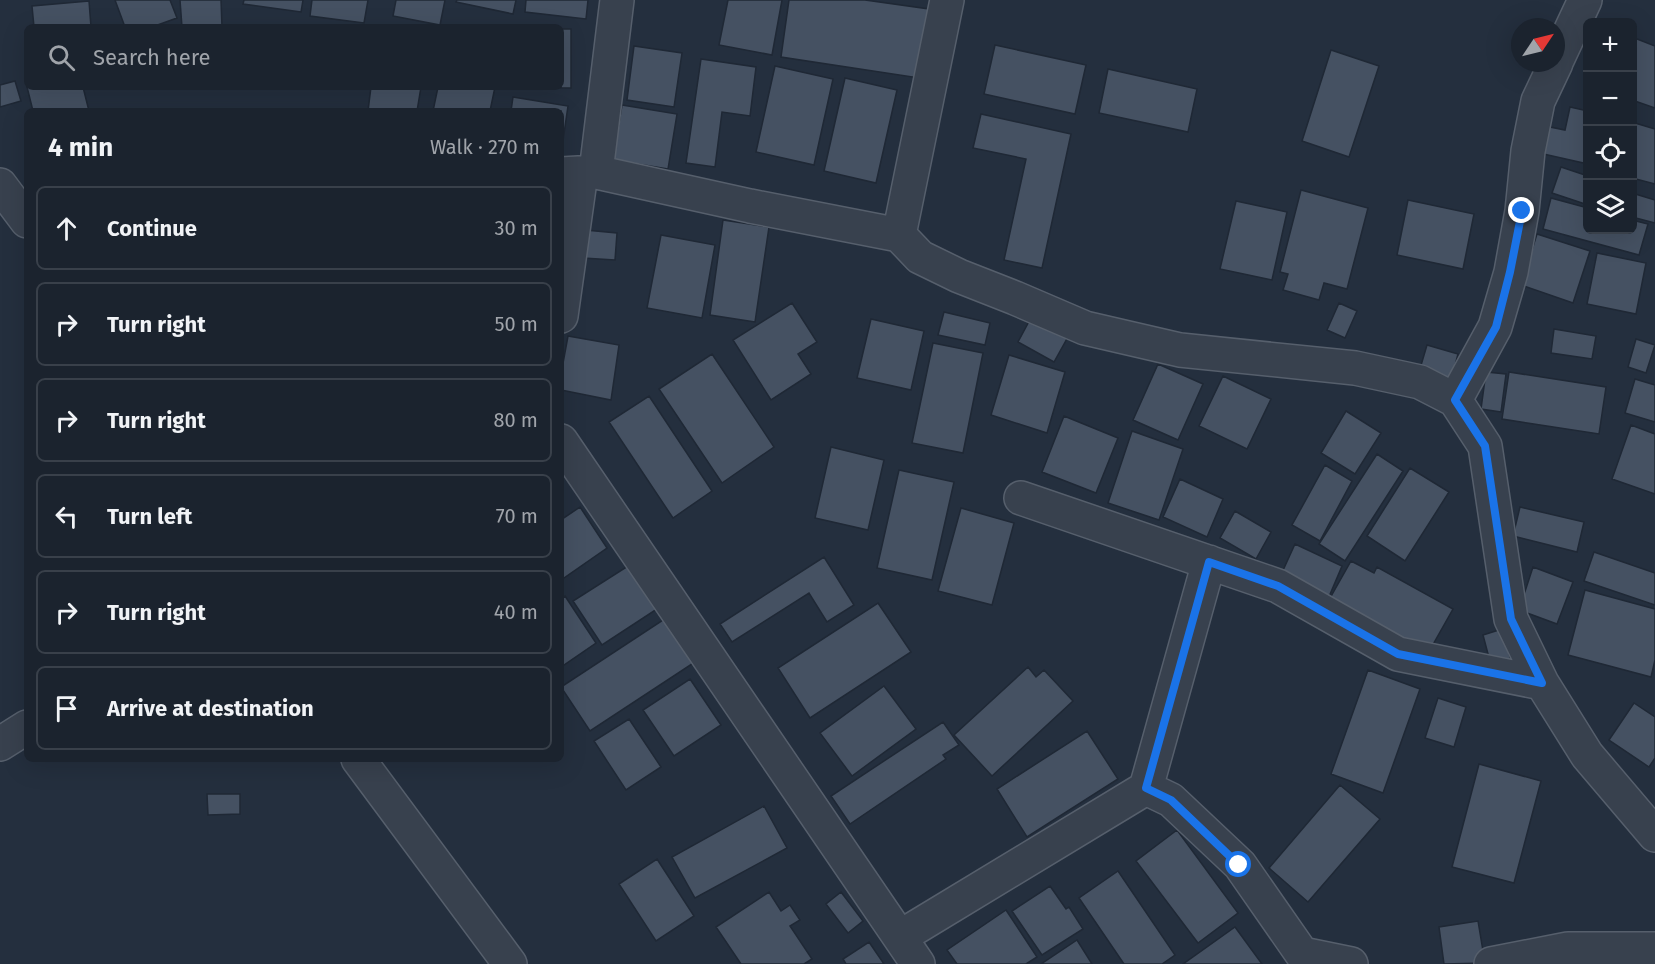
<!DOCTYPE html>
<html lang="en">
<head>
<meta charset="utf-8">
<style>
  :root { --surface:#1b232e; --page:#242b36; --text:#f1f3f6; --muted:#a0a4aa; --line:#39404a }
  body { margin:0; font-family:"Fira Sans",sans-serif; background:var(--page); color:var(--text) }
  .controls { position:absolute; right:18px; top:18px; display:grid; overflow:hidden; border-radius:9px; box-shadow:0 6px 24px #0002 }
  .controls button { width:54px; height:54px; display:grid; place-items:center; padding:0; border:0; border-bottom:2px solid var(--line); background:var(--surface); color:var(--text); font:30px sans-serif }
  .compass { position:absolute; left:1511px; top:18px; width:54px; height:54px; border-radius:50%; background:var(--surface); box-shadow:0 6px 24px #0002; rotate:55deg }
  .stop { position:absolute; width:18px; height:18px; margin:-14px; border:4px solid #1a73e8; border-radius:50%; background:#fff }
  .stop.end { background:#1a73e8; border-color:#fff; box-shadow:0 2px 6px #0008 }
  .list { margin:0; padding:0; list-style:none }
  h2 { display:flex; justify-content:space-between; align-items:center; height:78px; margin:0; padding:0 24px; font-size:26px }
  h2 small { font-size:20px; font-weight:400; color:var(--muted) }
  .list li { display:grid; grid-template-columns:39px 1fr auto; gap:18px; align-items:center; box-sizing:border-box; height:84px; margin:0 12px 12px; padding:0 12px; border:2px solid var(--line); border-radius:9px }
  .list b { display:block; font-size:22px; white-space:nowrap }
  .list em { font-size:20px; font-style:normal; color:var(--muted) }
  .icon { flex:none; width:33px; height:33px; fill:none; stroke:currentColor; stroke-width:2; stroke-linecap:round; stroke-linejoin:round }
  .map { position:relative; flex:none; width:1655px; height:964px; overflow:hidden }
  .search { position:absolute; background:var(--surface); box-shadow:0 6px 24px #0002; left:24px; top:24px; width:540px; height:66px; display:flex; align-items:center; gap:15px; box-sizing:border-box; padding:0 21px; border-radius:9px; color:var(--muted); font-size:22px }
  .panel { position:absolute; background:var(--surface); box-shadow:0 6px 24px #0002; left:24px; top:108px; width:540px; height:654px; border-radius:9px }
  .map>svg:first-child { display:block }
</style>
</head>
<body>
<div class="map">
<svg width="1655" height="964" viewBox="0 0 1655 964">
  <rect width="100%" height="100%" fill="#242f3e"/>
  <!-- building -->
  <path fill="#455162" stroke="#1f2835" stroke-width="1.5" d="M115,0H170L177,18L152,27H125Z
    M180,0H221L222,27H182Z
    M244,0H303L301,12L243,4Z
    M312,0H368L364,23L310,16Z
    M396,0H445L440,25L393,16Z
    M457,0H516L513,14L456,2Z
    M526,0H588L586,19L525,12Z
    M728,0H782L772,55L719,45Z
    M789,0H865L929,9L919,78L781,57Z
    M89,1L91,27H34L32,6Z
    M561,29H571V88L514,87H561Z
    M1632,37L1655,46V108L1632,100Z
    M995,45L1086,65L1075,114L984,94Z
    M634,46L682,53L674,107L627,100Z
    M1331,50L1379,66L1349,157L1302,141Z
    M701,59L756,67L750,116L722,112L715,167L686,163Z
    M775,66L833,79L814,165L756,152Z
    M1108,69L1197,89L1188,132L1099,113Z
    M845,78L897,90L876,183L824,171Z
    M15,81L21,101L0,107V85Z
    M27,87H83L89,111H33Z
    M371,87H421L417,111H368Z
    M438,87H495L490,111H433Z
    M513,97L568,106L561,154V111H511Z
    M622,105L677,114L668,169L613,160Z
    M1570,107L1588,111V164L1539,153L1545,126L1565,130Z
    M981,114L1071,134L1042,268L1004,260L1026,159L973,148Z
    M1635,123L1655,129V184L1632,178V130Z
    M1561,167L1588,176V205L1552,193Z
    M1301,190L1368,208L1347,289L1324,283L1319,300L1283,290L1288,274L1280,272Z
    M1632,193L1655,200V223L1632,217Z
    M1551,198L1588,208V230H1632V220L1648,224L1639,255L1543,229Z
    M1408,200L1474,214L1463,269L1397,255Z
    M1236,201L1287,212L1272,280L1220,269Z
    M723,220L769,227L755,322L710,315Z
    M585,230L617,233L615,260L583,258Z
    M1537,234L1590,251L1573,303L1521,285Z
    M661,235L715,245L702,318L647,308Z
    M1597,253L1646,263L1636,314L1587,304Z
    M792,303L817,342L798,354L811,374L771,400L733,340Z
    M1339,303L1357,311L1345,338L1327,330Z
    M944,312L990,323L985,345L938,335Z
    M1033,314L1069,335L1054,362L1018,342Z
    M871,319L924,331L911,390L857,378Z
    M1554,329L1596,336L1592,359L1551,353Z
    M568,336L619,345L611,400L561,390V374Z
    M1636,339L1655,345L1646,373L1628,367Z
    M933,343L983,353L963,453L912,443Z
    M1427,345L1458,354L1451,381L1419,372Z
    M712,354L774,447L722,483L659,389Z
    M1009,355L1065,372L1047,433L991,415Z
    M1158,364L1203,384L1178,440L1133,420Z
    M1486,372L1506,374L1501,412L1481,409Z
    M1509,372L1606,387L1599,434L1502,419Z
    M1223,376L1271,399L1247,449L1199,426Z
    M1635,379L1655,385V422L1625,413Z
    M649,396L712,491L673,518L609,422Z
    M1346,411L1381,433L1355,474L1321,453Z
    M1064,416L1118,438L1096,493L1042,472Z
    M1631,425L1655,434V494L1612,479Z
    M1132,431L1183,449L1159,520L1108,503Z
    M831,447L884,460L868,530L815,518Z
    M1377,454L1403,471L1345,561L1319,544Z
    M1325,465L1352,481L1320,541L1292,525Z
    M1410,468L1449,492L1405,561L1367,536Z
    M899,470L954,482L932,580L877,568Z
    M1180,479L1223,499L1207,537L1163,517Z
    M580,507L607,548L561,580V520Z
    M1520,507L1584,522L1577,552L1513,536Z
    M961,508L1014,523L992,605L938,591Z
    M1235,511L1271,532L1256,559L1220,538Z
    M1295,544L1342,566L1328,599L1280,577Z
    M1594,552L1655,573V605L1584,581Z
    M824,557L854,605L827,622L809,593L732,642L720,624Z
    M1351,561L1374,573L1377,567L1453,609L1427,655L1329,600Z
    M628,566L657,609L602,645L573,601Z
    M1533,567L1573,582L1557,624L1519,610Z
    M1585,590L1655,609V660L1651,677L1568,655Z
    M565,596L596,643L561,667V599Z
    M878,603L911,652L810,718L778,668Z
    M666,618L695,662L590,731L561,687Z
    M1502,629L1513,667L1493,673L1483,635Z
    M1028,667L1036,677L1044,670L1073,701L992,776L954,735Z
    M1368,670L1420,689L1383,793L1331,774Z
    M690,679L721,725L674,756L643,710Z
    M884,686L916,729L852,776L820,733Z
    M1438,698L1466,707L1454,747L1425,738Z
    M1634,703L1655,717V758L1649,767L1609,740Z
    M629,719L661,767L626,790L594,741Z
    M943,722L959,745L943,755L946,759L850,824L831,796Z
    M1087,731L1118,779L1027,837L997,789Z
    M1479,764L1541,781L1514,883L1452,867Z
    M1340,785L1380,819L1308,902L1269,868Z
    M207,794H240V814L208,815Z
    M764,806L787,848L695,898L672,857Z
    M1177,830L1238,913L1198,943L1136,861Z
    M657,859L694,916L656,941L619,884Z
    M1118,871L1175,955L1162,964H1124L1079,898Z
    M1050,886L1066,909L1069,907L1083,929L1042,955L1012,911Z
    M769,892L781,911L790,905L800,920L790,926L812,959L804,964H741L716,927Z
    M841,892L863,921L848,933L826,904Z
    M1006,910L1037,957L1026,964H957L947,950Z
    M1478,921L1485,963L1444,964L1439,927Z
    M1235,927L1262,964H1183Z
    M1077,940L1092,964H1041Z
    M869,942L884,964H846L843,959Z"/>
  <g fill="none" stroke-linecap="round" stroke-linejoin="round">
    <!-- minor casing -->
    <g stroke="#565f6c" stroke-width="36">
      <path id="minor" d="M947,0L899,235L920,257L959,276L1015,298L1085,328L1180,350L1355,368L1420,382L1455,400L1485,446L1511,619L1542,683L1587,755L1655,835
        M1556,62L1585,0
        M596,172L617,0
        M561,174L596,172L750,206L899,235
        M0,185L27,221
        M561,316L581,173
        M1455,400L1495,327L1511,272L1522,211L1528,151L1538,101L1556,63
        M561,441L918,964
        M1021,498L1278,586L1398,654L1542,683
        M0,744L27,727
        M358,759L510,964
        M1146,788L1209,562
        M900,937L1146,788L1171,800L1240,865L1302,954L1351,964
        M1491,964L1568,949H1655"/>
    </g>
    <!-- minor -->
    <use href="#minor" stroke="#38414e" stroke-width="33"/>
  </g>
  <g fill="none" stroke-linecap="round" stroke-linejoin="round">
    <!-- route -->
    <path stroke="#1a73e8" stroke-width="8" d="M1239,865L1171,800L1146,788L1209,562L1278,586L1398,654L1542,683L1511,619L1485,446L1455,400L1496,327L1510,272L1522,211"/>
  </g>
</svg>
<div class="controls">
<button>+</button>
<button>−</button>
<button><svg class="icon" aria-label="locate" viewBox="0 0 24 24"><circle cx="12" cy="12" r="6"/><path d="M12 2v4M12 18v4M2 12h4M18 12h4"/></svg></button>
<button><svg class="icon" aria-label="layers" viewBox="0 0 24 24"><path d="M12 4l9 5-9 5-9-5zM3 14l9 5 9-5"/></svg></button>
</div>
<svg class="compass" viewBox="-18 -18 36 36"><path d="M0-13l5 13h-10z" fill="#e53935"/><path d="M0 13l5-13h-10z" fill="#a0a4aa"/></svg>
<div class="stop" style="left:1239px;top:865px"></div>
<div class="stop end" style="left:1522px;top:211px"></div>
<div class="search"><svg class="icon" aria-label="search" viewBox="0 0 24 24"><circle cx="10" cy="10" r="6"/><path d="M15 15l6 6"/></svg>Search here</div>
<section class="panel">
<h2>4 min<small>Walk · 270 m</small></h2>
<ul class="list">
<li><svg class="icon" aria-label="ahead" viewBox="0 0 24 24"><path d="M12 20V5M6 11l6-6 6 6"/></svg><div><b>Continue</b></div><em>30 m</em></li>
<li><svg class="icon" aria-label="right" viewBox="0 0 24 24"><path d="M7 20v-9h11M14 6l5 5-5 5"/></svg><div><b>Turn right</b></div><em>50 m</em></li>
<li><svg class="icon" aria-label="right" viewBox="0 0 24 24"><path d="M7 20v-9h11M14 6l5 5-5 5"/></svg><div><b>Turn right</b></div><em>80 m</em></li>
<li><svg class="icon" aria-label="left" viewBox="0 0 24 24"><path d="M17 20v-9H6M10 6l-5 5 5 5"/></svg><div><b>Turn left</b></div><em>70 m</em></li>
<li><svg class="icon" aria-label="right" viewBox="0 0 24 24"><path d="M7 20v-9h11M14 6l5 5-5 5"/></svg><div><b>Turn right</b></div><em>40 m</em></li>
<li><svg class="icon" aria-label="arrive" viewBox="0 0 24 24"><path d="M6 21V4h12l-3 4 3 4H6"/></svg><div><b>Arrive at destination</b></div></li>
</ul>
</section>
</div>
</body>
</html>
